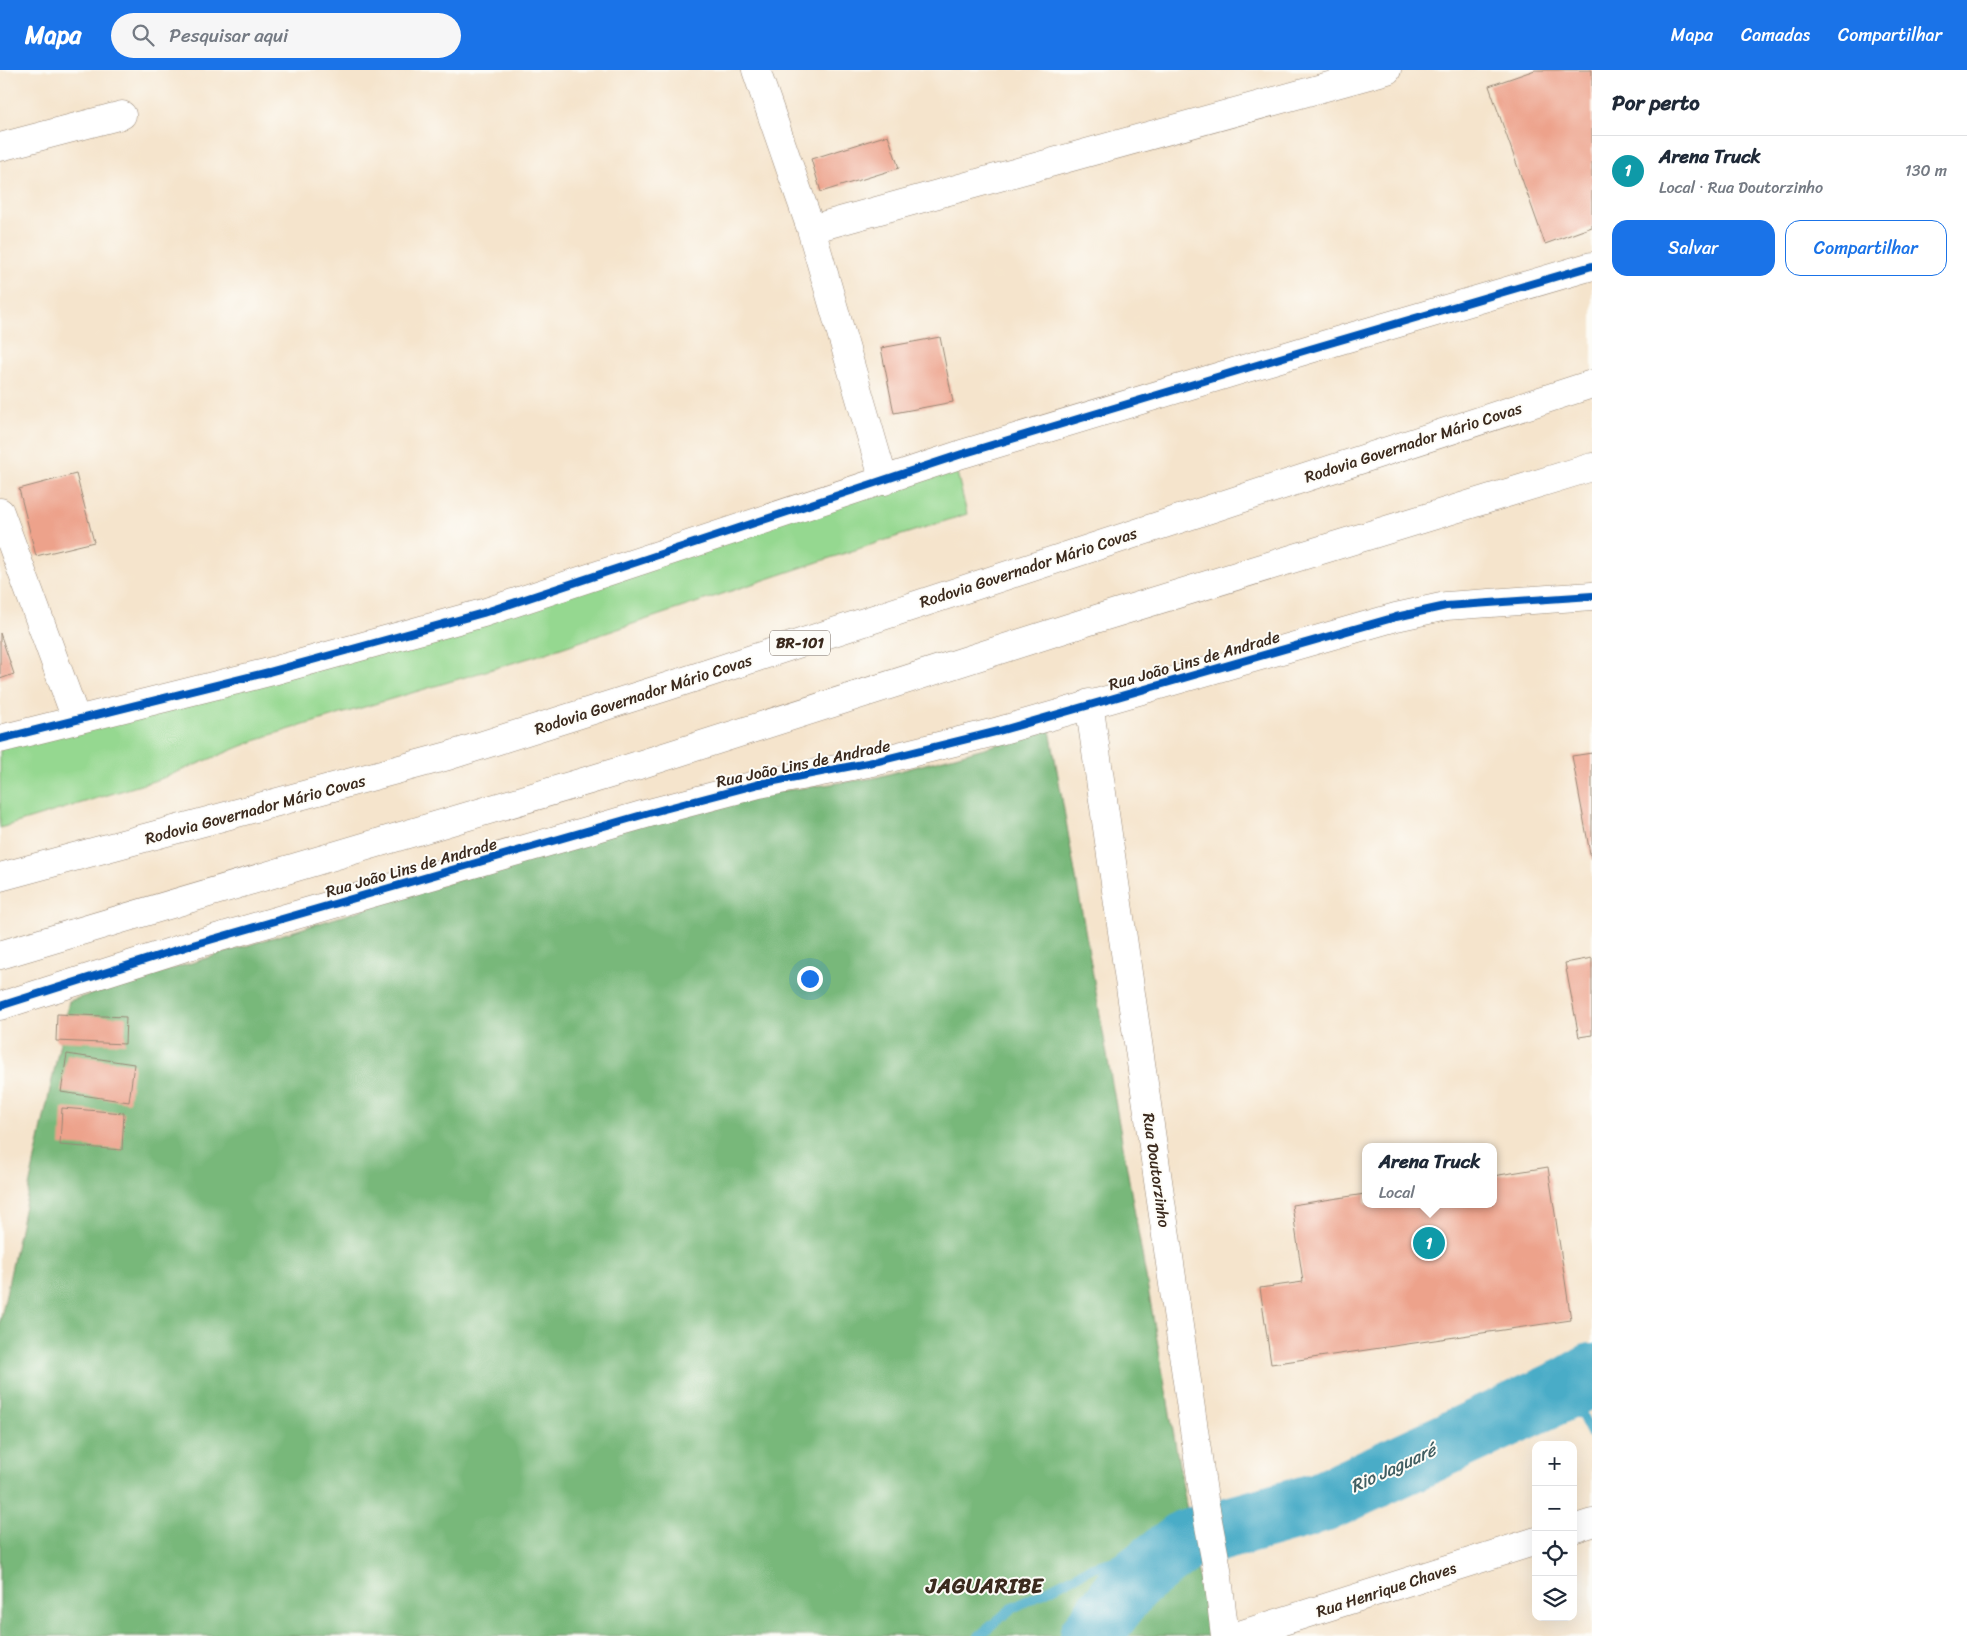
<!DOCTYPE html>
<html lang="pt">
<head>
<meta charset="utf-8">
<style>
  :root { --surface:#fff; --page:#f6f6f7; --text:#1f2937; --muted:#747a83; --line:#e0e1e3; --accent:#1a73e8 }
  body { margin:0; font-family:Sriracha,sans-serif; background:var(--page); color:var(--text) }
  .controls { position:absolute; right:15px; bottom:15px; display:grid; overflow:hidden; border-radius:10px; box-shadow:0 5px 20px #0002 }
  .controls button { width:45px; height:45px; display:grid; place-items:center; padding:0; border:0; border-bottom:1px solid var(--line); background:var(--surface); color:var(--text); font:25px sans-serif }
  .you { position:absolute; left:809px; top:908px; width:18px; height:18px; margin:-12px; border:4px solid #fff; border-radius:50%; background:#1a73e8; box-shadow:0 0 0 8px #1a73e833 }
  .badge { display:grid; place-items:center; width:32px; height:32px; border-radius:50%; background:var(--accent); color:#fff; font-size:16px; font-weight:700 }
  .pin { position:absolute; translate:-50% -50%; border:2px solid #fff; box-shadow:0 1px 5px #0006 }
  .popup { position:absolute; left:1362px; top:1073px; width:135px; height:65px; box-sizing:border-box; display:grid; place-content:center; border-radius:10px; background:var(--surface); filter:drop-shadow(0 1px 4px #0005); font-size:16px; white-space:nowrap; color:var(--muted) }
  .popup b { font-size:19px; color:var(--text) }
  .popup::after { content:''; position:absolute; left:50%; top:100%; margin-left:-10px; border:10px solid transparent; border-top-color:var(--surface) }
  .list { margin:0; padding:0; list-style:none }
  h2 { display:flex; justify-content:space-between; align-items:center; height:65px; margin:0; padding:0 20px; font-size:21px }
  h2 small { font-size:16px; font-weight:400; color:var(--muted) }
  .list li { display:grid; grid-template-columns:32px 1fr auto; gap:15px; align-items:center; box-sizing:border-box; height:70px; padding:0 20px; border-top:1px solid var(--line) }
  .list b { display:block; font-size:19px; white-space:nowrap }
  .list p { margin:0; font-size:16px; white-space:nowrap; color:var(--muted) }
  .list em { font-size:16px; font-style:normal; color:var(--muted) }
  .actions { display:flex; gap:10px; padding:15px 20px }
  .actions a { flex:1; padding:11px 0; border:1px solid var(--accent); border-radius:15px; text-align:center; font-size:18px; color:var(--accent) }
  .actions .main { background:var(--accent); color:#fff }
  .icon { flex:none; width:28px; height:28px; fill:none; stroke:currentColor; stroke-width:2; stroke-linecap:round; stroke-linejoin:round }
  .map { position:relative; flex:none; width:1592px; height:1566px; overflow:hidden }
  header { display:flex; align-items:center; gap:30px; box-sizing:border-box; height:70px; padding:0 25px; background:var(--accent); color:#fff }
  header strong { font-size:24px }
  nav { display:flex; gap:28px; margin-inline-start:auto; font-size:18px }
  .search { width:350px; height:45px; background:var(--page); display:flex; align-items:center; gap:12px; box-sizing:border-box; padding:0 18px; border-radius:28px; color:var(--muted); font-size:19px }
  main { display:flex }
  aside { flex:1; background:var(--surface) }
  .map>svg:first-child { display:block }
</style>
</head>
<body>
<header>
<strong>Mapa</strong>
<div class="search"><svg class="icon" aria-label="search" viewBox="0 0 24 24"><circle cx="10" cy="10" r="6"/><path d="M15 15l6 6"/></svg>Pesquisar aqui</div>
<nav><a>Mapa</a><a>Camadas</a><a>Compartilhar</a></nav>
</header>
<main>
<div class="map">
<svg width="1592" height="1566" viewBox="0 0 1592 1566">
  <rect width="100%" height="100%" fill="#fdfcf7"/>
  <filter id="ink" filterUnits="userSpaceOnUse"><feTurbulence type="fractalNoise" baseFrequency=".02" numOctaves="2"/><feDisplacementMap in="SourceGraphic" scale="10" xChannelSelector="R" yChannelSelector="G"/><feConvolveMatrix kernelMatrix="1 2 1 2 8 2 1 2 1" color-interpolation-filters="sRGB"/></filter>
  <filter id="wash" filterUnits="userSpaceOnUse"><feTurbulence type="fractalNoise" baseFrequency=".0096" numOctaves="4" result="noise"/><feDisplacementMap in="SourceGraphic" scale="20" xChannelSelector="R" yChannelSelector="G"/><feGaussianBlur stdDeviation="1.12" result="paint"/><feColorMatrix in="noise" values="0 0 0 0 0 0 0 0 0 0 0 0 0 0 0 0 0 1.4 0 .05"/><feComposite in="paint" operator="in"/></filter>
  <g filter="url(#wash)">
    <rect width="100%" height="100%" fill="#f5e4cc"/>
    <!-- green -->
    <path fill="#95d890" stroke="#688157" d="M955,394L967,444L833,487L546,583L267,666L160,709L0,758V674Z"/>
    <!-- forest -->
    <path fill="#78b87a" stroke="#5a714c" d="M1050,660L1209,1566H0V1252L69,931L715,730L874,708Z"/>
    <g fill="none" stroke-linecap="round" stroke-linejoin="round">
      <!-- stream -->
      <path stroke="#48acc7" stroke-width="10" d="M1568,1318L1592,1365
        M979,1566L1011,1539L1093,1497L1186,1470"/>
      <!-- river -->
      <path stroke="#48acc7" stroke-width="62" d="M1090,1566L1130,1513L1186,1470L1322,1432L1568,1318L1592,1304"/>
    </g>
    <g id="blocks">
      <!-- building -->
      <path fill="#eda28b" d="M1535,0H1592V157L1545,174L1489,16Z
        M888,65L899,98L821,122L811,89Z
        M940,267L953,332L894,343L881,278Z
        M76,404L94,472L36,486L19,419Z
        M0,563L14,604L0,609Z
        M1592,683V788L1591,789L1572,686Z
        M1592,888V965L1579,967L1565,893Z
        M57,944L126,947L125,974L56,971Z
        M67,984L134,994L129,1032L61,1022Z
        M62,1038L124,1043L122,1080L60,1075Z
        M1548,1097L1571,1250L1271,1294L1260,1218L1303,1212L1292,1135L1365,1124V1134H1493V1106Z"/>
    </g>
  </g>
  <g filter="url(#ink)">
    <use href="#blocks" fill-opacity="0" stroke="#988775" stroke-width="1"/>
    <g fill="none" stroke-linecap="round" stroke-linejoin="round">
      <!-- minor casing -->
      <g stroke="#988775" stroke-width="29">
        <path id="minor" d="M756,0L811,159L884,411
          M0,77L122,45
          M811,159L1387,0
          M0,442L76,649
          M1089,633L1204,1429L1217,1499L1225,1566
          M1573,1459L1592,1453
          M1236,1566L1536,1471"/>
      </g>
      <!-- tertiary casing -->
      <g stroke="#988775" stroke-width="29">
        <path id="tertiary" d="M0,669L269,602L483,543L962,384L1310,279L1592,196
          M0,936L189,876L649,743L759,714L878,691L999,661L1396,547L1446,536L1592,526"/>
      </g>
      <!-- trunk casing -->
      <g stroke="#988775" stroke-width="29">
        <path id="trunk" d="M0,807L448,686L669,616L1592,314
          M0,885L620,701L1096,549L1592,397"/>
      </g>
      <!-- minor -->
      <use href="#minor" stroke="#fff" stroke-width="28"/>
      <!-- tertiary -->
      <use href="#tertiary" stroke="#fff" stroke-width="28"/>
      <!-- trunk -->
      <use href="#trunk" stroke="#fff" stroke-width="28"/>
      <!-- cycleway casing -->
      <g stroke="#fdfcf7" stroke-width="11">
        <path id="cycleway" d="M0,669L269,602L483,543L962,384L1310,279L1592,196
          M0,936L189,876L649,743L759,714L878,691L999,661L1396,547L1446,536L1592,526"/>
      </g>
      <!-- cycleway -->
      <use href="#cycleway" stroke="#0057b8" stroke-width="8"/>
    </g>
  </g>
  <g text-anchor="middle" stroke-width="4" stroke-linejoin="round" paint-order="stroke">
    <!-- shield labels -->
    <rect fill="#fdfcf7" stroke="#75695f" stroke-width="1" x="770" y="560.5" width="60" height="25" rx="4"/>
    <g font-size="15" font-weight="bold" fill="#3b2a1e">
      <text x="800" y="578">BR-101</text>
    </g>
    <!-- street labels -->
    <g font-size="16" fill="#3b2a1e" stroke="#fdfcf7">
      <text transform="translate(1413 372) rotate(-18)" y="6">Rodovia Governador Mário Covas</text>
      <text transform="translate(1028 497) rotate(-18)" y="6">Rodovia Governador Mário Covas</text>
      <text transform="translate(1194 590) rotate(-16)" y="6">Rua João Lins de Andrade</text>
      <text transform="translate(643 624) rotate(-18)" y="6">Rodovia Governador Mário Covas</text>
      <text transform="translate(803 693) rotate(-12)" y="6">Rua João Lins de Andrade</text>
      <text transform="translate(255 739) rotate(-15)" y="6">Rodovia Governador Mário Covas</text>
      <text transform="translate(411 797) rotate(-16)" y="6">Rua João Lins de Andrade</text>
      <text transform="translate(1157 1100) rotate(82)" y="6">Rua Doutorzinho</text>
      <text transform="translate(1386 1519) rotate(-18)" y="6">Rua Henrique Chaves</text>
    </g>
    <!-- water labels -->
    <g font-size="18" font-style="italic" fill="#405e62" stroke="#fdfcf7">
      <text transform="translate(1393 1398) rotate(-25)" y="6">Rio Jaguaré</text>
    </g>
    <!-- district labels -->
    <g font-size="21" font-weight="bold" letter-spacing="1" fill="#3b2a1e" stroke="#fdfcf7">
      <text x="985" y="1523">JAGUARIBE</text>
    </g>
  </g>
</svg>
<div class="controls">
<button>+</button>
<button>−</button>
<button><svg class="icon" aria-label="locate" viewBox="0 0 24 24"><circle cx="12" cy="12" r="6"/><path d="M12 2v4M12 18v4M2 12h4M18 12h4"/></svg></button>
<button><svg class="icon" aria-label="layers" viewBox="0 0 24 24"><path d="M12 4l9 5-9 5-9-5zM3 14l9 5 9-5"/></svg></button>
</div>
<div class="you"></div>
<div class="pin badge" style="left:1429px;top:1173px;background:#0f9aa8">1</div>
<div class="popup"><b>Arena Truck</b>Local</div>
</div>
<aside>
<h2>Por perto<small></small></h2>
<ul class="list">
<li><span class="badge" style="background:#0f9aa8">1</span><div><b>Arena Truck</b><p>Local · Rua Doutorzinho</p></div><em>130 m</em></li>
</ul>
<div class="actions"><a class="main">Salvar</a><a>Compartilhar</a></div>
</aside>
</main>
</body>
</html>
